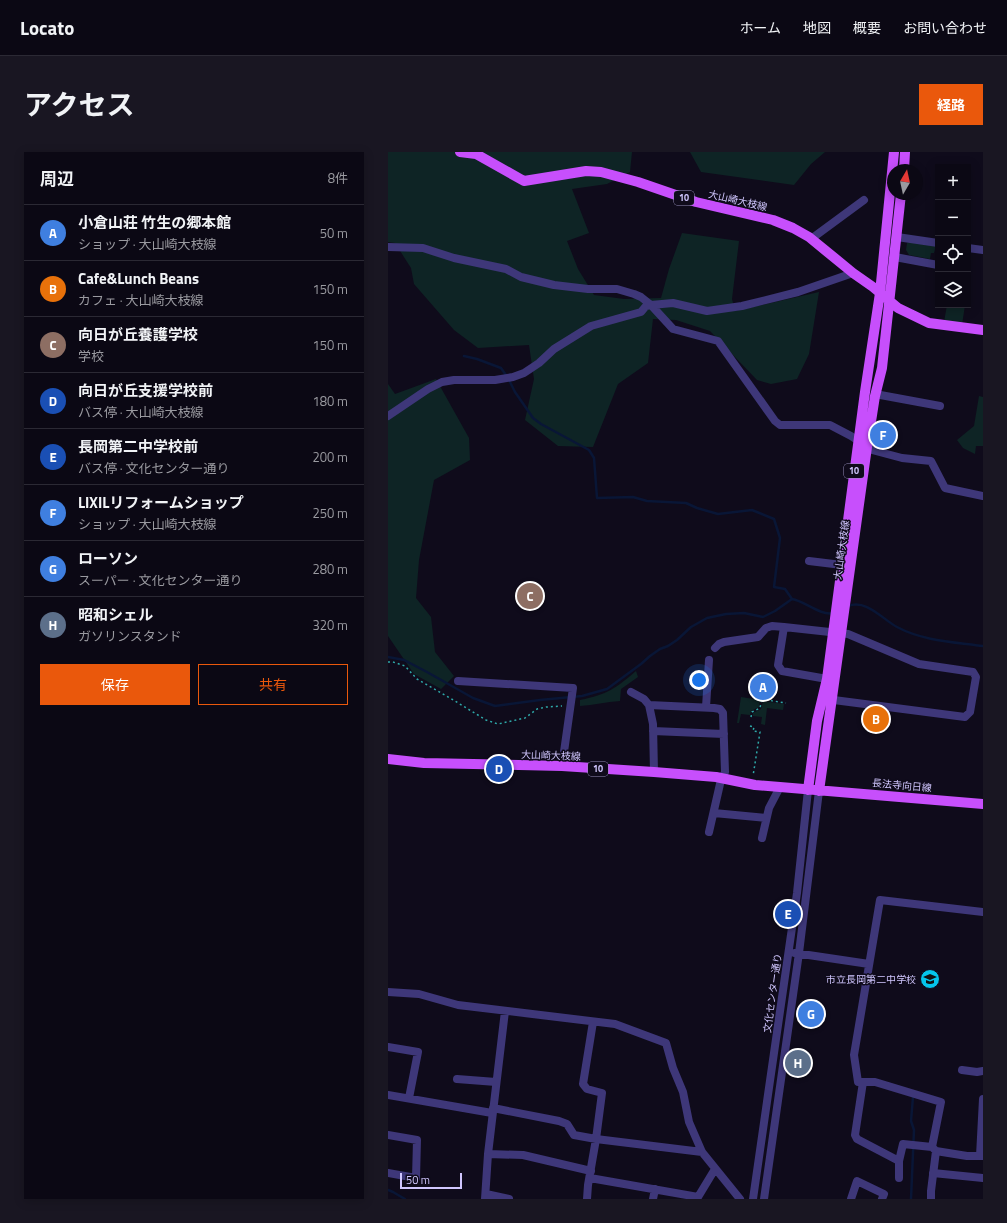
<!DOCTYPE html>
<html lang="ja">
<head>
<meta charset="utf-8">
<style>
  :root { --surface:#0b0814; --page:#191622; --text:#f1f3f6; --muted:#9a9aa0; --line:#2b2934; --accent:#ea580c }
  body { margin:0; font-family:"Titillium Web","Noto Sans JP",sans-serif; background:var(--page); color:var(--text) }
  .controls { position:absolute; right:12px; top:12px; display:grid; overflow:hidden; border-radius:0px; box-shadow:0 2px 10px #0003 }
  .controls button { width:36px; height:36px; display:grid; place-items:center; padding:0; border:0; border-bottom:1px solid var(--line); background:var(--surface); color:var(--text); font:20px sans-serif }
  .compass { position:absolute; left:499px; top:12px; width:36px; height:36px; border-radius:50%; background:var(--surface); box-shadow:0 2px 10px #0003; rotate:9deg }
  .scale { position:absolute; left:12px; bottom:10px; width:62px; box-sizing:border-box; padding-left:4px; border:2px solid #d0c6fe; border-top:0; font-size:11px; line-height:14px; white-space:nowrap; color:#d0c6fe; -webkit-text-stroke:3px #0f0b1b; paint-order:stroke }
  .you { position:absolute; left:311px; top:528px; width:14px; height:14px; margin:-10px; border:3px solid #fff; border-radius:50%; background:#1a73e8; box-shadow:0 0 0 6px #1a73e833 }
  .badge { display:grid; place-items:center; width:26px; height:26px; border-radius:50%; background:var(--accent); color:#fff; font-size:13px; font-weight:700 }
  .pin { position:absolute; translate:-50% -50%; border:2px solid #fff; box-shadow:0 1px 4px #0006 }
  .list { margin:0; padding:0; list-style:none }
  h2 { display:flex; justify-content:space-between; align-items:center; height:52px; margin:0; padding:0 16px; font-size:17px }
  h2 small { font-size:13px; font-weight:400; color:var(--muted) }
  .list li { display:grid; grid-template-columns:26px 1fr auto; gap:12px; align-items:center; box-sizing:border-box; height:56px; padding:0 16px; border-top:1px solid var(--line) }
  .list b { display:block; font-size:15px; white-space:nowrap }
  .list p { margin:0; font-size:13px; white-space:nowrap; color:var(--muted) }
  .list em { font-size:13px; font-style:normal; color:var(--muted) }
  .actions { display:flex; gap:8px; padding:12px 16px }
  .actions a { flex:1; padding:9px 0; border:1px solid var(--accent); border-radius:0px; text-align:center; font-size:14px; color:var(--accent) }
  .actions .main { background:var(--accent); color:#fff }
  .icon { flex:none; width:22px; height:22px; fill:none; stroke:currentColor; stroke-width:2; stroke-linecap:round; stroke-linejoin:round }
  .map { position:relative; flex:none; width:595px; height:1047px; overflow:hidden; border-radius:0px }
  header { display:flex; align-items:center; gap:24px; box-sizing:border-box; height:56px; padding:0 20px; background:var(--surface); border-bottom:1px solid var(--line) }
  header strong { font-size:19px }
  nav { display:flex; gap:22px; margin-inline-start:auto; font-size:14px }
  .intro { display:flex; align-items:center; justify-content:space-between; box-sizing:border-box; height:96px; padding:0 24px }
  h1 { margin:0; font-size:28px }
  .button { padding:10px 18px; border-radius:0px; background:var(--accent); color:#fff; font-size:14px; font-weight:700 }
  main { display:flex; gap:24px; padding:0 24px }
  aside { flex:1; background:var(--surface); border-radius:0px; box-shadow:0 2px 10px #0003 }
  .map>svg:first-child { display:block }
</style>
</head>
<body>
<header>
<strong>Locato</strong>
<nav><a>ホーム</a><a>地図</a><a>概要</a><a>お問い合わせ</a></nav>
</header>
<div class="intro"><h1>アクセス</h1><a class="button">経路</a></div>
<main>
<aside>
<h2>周辺<small>8件</small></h2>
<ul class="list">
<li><span class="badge" style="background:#3f7fe0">A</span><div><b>小倉山荘 竹生の郷本館</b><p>ショップ · 大山崎大枝線</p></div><em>50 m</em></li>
<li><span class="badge" style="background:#e8710a">B</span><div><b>Cafe&amp;Lunch Beans</b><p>カフェ · 大山崎大枝線</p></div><em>150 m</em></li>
<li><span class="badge" style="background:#8d6e63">C</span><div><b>向日が丘養護学校</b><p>学校</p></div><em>150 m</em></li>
<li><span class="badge" style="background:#1a4fb4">D</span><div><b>向日が丘支援学校前</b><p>バス停 · 大山崎大枝線</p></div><em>180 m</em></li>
<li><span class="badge" style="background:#1a4fb4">E</span><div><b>長岡第二中学校前</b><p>バス停 · 文化センター通り</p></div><em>200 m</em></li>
<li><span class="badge" style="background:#3f7fe0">F</span><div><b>LIXILリフォームショップ</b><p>ショップ · 大山崎大枝線</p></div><em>250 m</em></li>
<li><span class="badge" style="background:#3f7fe0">G</span><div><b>ローソン</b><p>スーパー · 文化センター通り</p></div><em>280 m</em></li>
<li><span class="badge" style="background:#5c6f8a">H</span><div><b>昭和シェル</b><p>ガソリンスタンド</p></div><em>320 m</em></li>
</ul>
<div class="actions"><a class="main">保存</a><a>共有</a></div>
</aside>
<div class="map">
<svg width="595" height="1047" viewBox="0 0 595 1047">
  <rect width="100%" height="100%" fill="#0f0b1b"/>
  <!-- green -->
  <path fill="#0e2425" d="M0,0H244L242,20L219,32L184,37L201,81L179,89L190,117L206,143L236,147L273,146L281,117L294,81L351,89L344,147L347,159L431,140L421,202L409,227L383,232L369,228L322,179L288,168L265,167L260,211L230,232L205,295L170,294L137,268L146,227L141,193L90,196L66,178L26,132L23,116L7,91L0,90Z
    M302,0H437L423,12L406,33L313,20Z
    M525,89L548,93L546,101H543L542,107L521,103L518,98L519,91Z
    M559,153H577L574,173L556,170Z
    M48,227L81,286L82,308L46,328L31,408L28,446L43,465L47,500L66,524L53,537L26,522L0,484V232L7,242Z
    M591,244L595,245V294H588L587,302L575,296L569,288L586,274Z
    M248,519L250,525L233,537L232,549C218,550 206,553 192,554V548C220,542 227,537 248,519Z
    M353,545L372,548L371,555L363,559L362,563L353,562L351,571H349Z
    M375,549L396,552L395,558L379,556L377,573L373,572L374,565L365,564V561L373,557Z"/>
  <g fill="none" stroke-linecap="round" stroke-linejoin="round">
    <!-- stream -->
    <path stroke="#091636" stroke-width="2.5" d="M76,204L89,207L113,216L120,226L127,240L145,266L153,272L201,298L206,306L209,346L245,345L259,349L298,351L309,356L330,362L364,358L386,367L392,386L386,435L397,437L404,447
      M460,454C479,447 494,467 509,475C535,489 566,490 595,494
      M0,505L16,508L39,520L85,546L107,554L152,548L194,544L219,537L253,512L262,504L272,497L280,494L289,488L303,475L319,466L338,462L356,461L375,465L387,459L404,447C417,449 432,464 445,461
      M0,1038L5,1040L17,1047
      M523,1047L526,978L523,969L525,945"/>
    <!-- path -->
    <path stroke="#2ea9a9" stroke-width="1.5" stroke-dasharray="2 3" stroke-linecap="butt" d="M0,510H5L17,514L29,527L62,546L98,568L110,572L137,566L149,557L158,555L174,554
      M373,547L398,551
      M363,565L364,560L372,556L374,546
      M362,574L366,575L365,579L372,580L365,624"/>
    <!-- minor -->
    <path stroke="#3e3779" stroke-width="8" d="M509,85L550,91
      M423,87L476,48
      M0,95L35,96L66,106L118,117L133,125L166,133L200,137H229L246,142L253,145L263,153L285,177L330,189L387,269L392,273H442L463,284L484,298L514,306L543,309L557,336L595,344
      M580,96L595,98
      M507,105L550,113
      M487,242L552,254
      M0,264L40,237L54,230L66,228H107L125,225L136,221L151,211L166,197L203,174L253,160L258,154L263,153L285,151L319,159L354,154L410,140L465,121
      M421,409L454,413
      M327,496L331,492L336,490L370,485L378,476L384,474L396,475
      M70,529L185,536L174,614
      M243,540L256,547L261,553L326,556L332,557L335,561L337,620L332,632L321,680
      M438,547L577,565L582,560L588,525L585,520L531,512L460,482L396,475L390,513L394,519L439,527
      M261,553L265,572L266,620
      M318,555L321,508
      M265,579L336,582
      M326,661L378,666
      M374,686L381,656L392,635
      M407,801L481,812
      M0,840L31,842L70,853L227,872L278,891L285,916L295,940L301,970L314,1000L352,1047
      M0,895L30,900L21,946
      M574,918L589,920L595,919
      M69,927L108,930
      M475,930L467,983L469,987L511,1009V1026
      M0,943L104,961
      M105,956L171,969L179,972L186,983L208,987L314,1000
      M0,983L29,988L28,1026L0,1021
      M544,995L548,999L579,1004H595
      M100,1002L135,1003L203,1019
      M592,1004L595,947
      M511,1009L515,992L544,995L553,950L487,930H470L466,903L492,748L595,760
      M545,1021L595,1026
      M202,1026L310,1045
      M98,1042L121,1047
      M97,1047L100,1002L117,859
      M199,1047L200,1033L208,987L214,941L199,937L195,932L205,870
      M265,1047L267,1037
      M309,1047L310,1045L327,1017
      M365,1047L409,741L420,638
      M376,1047L411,801L431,639
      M463,1047L469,1029L496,1042L494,1047
      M543,1047V1039L548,999"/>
    <!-- major -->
    <path stroke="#c74ffc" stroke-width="10" d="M72,0L88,2L136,29L198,19L213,20L250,30L308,50L385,68L405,76L421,85L465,121L485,135L510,156L541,171L595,178
      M516,18L517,0
      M0,607L36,611L174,614L266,620L328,625L367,633L392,635L595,652
      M420,638L429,569L439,527L477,240L492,141L506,0
      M431,639L479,295L487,244L494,216L513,42"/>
  </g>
  <!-- icons -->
  <defs>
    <g id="school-disc" transform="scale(1)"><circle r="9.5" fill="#05c5eb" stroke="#0f0b1b"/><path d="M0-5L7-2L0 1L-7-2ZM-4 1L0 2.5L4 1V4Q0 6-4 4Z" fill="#111"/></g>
  </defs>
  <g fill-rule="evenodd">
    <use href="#school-disc" x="542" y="827"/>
  </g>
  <g text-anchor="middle" stroke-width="3" stroke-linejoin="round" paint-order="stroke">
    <!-- shield labels -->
    <g fill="#0f0b1b" stroke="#968eba" stroke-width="1">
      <rect x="286" y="39" width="20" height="14" rx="3"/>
      <rect x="456" y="312" width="20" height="14" rx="3"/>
      <rect x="200" y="610" width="20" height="14" rx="3"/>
    </g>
    <g font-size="9" font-weight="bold" fill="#d0c6fe">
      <text x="296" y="49">10</text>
      <text x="466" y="322">10</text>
      <text x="210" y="620">10</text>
    </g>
    <!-- street labels -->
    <g font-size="10" fill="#d0c6fe" stroke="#0f0b1b">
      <text transform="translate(350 48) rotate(13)" y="4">大山崎大枝線</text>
      <text transform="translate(453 398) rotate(-82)" y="4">大山崎大枝線</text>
      <text transform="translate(163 603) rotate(2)" y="4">大山崎大枝線</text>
      <text transform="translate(514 633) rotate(5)" y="4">長法寺向日線</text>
      <text transform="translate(384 841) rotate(-82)" y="4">文化センター通り</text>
    </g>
    <!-- poi labels -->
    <g font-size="10" fill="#d0c6fe" stroke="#0f0b1b" text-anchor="end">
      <text x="528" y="831">市立長岡第二中学校</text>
    </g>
  </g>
</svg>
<div class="controls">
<button>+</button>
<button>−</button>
<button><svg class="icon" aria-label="locate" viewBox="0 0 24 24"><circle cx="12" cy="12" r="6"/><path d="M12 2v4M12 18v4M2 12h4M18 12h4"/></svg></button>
<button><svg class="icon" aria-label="layers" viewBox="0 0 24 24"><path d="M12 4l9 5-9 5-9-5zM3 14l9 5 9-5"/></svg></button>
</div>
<svg class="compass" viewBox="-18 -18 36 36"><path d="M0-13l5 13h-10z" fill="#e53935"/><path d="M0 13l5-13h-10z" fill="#9a9aa0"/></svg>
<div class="scale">50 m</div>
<div class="you"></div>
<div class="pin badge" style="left:375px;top:535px;background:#3f7fe0">A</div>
<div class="pin badge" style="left:488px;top:567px;background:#e8710a">B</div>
<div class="pin badge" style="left:142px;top:444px;background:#8d6e63">C</div>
<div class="pin badge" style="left:111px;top:617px;background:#1a4fb4">D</div>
<div class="pin badge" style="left:400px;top:762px;background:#1a4fb4">E</div>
<div class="pin badge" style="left:495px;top:283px;background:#3f7fe0">F</div>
<div class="pin badge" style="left:423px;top:862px;background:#3f7fe0">G</div>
<div class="pin badge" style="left:410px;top:911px;background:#5c6f8a">H</div>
</div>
</main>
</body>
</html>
